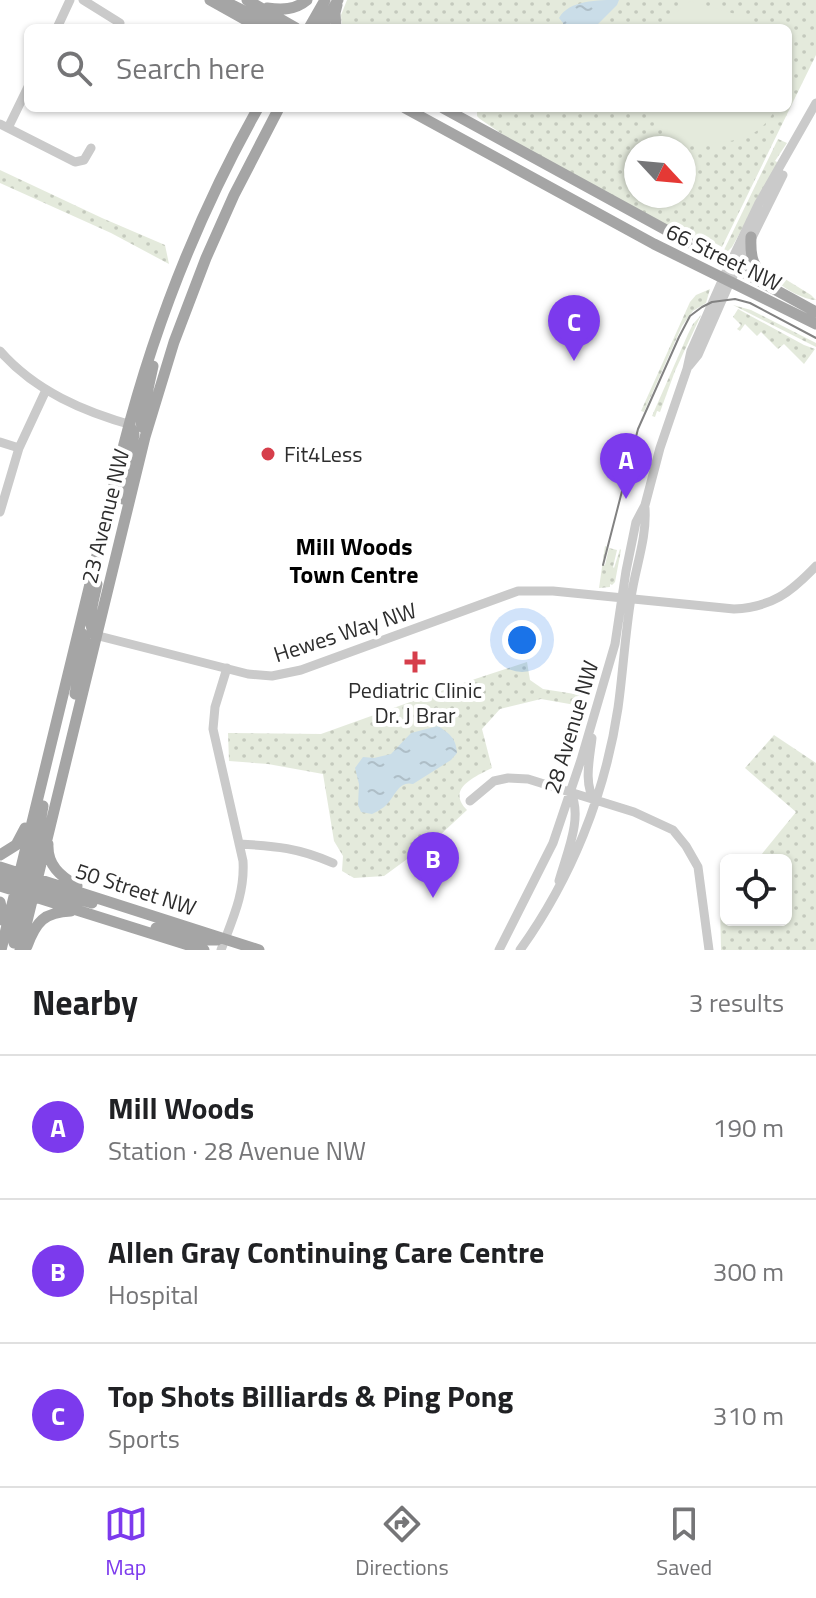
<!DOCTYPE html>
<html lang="en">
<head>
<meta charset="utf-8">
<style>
  :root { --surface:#fff; --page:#f2f2f2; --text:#202124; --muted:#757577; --line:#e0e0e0; --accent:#7c3aed }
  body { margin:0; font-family:"Titillium Web",sans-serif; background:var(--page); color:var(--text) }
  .controls { position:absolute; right:24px; bottom:24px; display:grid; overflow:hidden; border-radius:12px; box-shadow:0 2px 6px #0004 }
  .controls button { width:72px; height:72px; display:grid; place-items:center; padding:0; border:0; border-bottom:2px solid var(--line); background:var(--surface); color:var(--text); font:40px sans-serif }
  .compass { position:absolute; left:624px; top:136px; width:72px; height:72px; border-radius:50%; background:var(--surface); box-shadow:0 2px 6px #0004; rotate:116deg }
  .you { position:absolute; left:522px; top:640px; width:28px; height:28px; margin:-20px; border:6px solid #fff; border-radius:50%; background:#1a73e8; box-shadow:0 0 0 12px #1a73e833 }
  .badge { display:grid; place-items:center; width:52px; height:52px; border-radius:50%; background:var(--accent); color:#fff; font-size:26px; font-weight:700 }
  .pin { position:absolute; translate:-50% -66px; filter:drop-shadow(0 2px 4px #0008) }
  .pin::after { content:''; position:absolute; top:42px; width:28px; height:24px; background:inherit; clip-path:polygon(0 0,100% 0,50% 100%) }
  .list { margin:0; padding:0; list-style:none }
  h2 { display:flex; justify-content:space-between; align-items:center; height:104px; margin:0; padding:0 32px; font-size:34px }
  h2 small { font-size:26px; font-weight:400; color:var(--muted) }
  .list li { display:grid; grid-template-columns:52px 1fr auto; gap:24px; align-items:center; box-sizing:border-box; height:144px; padding:0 32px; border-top:2px solid var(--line) }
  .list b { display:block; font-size:30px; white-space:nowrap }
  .list p { margin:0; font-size:26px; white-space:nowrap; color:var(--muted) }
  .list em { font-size:26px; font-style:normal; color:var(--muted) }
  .icon { flex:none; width:44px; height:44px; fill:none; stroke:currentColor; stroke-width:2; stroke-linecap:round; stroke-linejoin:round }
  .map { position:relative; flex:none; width:816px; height:950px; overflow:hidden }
  .search { position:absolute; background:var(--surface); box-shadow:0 2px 6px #0004; left:24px; right:24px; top:24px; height:88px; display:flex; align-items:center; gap:20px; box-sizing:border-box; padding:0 28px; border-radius:12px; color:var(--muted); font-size:30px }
  .sheet { height:536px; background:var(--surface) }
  nav { display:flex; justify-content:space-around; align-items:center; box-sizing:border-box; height:112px; border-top:2px solid var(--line); background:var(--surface); font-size:22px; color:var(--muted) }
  nav a { display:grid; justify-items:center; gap:4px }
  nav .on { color:var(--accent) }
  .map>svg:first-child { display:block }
</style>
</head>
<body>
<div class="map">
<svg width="816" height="950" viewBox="0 0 816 950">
  <defs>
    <pattern id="green-dots" width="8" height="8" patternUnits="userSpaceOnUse" patternTransform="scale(2)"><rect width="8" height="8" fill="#e4eadc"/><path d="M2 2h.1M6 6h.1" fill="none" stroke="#c4c9bd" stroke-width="1.8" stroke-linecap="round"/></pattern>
    <pattern id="water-ripples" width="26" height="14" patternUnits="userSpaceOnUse" patternTransform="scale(2)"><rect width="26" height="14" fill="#cadde8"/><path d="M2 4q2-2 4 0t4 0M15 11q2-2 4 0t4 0" fill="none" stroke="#aebec7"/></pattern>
  </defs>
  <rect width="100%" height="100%" fill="#fff"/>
  <!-- green -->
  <path fill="url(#green-dots)" fill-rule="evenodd" d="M347,0H816V55L722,247L713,242L709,246L704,243L703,245L508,138L480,119L477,116V111L472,108H788V28H342L341,15ZM636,148H684V196H636Z
    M778,139L787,143L775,161L779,163L732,247L726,253L724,250Z
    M0,170L102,218L165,245L169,264L111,233L0,183Z
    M759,263L811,295L816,300C797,299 769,279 759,263Z
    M710,289L706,303L693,311L682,326L644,412L641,411L690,302L696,295Z
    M733,305L751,310L816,343V347Z
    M738,309L804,345L815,349L804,364L784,344L778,349L761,332L757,336L745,324L740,331L737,329L741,325L733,317Z
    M701,315L675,371L660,412L657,411L655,417L652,416L688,334L693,324Z
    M605,546L607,547L602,565H605L609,548L617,550L613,567L614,568L620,549L621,550L615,582L612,585L610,584V587L599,588Z
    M527,662L530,680L543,689L581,695V706L541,699L500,709L482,729L492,768C474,777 446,789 467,810L440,835L384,876L354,878L342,871L343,856L334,841L323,774L268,764L229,761L228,733L321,734L466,682Z
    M774,735L816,763V950H721L720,904L726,897V920H786V860H757L796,812L745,768Z"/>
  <!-- pitch -->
  <path fill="#e4eadc" d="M690,1L742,16L758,28H657Z
    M648,108H776C755,148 721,142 682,142L658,121Z"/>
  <!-- water -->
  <path fill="url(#water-ripples)" d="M619,0L617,5L594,28H563V23L559,18C569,0 598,0 619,0Z
    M438,726C450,734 456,738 457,753L451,760L413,784C398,780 395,798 384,807C380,810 376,812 372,814L361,812L358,805L359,784L355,768L363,757L374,758L391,754L411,733Z"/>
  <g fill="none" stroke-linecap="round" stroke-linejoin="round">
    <!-- minor -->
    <path stroke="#cacaca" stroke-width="9" d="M83,0L120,23
      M57,28L70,0
      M0,124L75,162L84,160L91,148
      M8,128L28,87
      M0,351C35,391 84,412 135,426
      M689,366L698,355L730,282L783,175
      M0,442L19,448
      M0,512L19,448L46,390
      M91,634L248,674L272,676L301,670L518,591H553L734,609C772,607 790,593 816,566
      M592,738C590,757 583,784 595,801
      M470,801L494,781L508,778L528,779L634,812L673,830L686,846L698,867L709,950
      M239,844C276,846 299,848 333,863
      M559,881C566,855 584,816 570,792
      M221,950C232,920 245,894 243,861L213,729L215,707L227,668
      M499,950L553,843L581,760L615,644L626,571L636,522L645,505L660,448L687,369L691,351L725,274L759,203L816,103
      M520,950C571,879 605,795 618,708C623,672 625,635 631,598C635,568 647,539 645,508"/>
    <!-- major -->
    <path stroke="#a5a5a5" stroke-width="11" d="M210,0L260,28
      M222,0L278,28
      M247,0L296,28
      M267,8C282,10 295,10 307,0
      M309,28L325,0
      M321,28L338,0
      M336,28L335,13L337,5
      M405,108L654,244L816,324
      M443,108L816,312
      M751,237C750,259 753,266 768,281
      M147,430L142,427L141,421L153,366
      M123,499L134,434L129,425
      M96,637C85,624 94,600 97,584
      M75,694L85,641L84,636L79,630
      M48,844C47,865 60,876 77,886
      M0,855L16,845L25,828
      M0,867L259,950
      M0,876L25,882
      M30,880L43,806
      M0,886L204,950
      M28,888L41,889L92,903
      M0,902L4,921
      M156,928L206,940H217
      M14,943L23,889
      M27,946C36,922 44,912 71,911
      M1,950L124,444C154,327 199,213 258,108
      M20,950L145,437L174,342L206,258L234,195L279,108"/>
    <!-- tram -->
    <path stroke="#828282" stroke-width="2" d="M603,565L638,429L679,337L690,316L702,307L712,302L735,299L750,303L816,338"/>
  </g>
  <!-- markers -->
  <g fill="#d63e4b" stroke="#fff" stroke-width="3">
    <circle cx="268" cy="454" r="8"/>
    <path d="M411 650h8v8h8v8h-8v8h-8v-8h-8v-8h8z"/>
  </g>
  <g text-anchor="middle" stroke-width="8" stroke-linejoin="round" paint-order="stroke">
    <!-- street labels -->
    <g font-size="22" fill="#2d2d2d" stroke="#fff">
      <text transform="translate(724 257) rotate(26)" y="8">66 Street NW</text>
      <text transform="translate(105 516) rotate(-76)" y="8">23 Avenue NW</text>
      <text transform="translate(345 632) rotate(-18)" y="8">Hewes Way NW</text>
      <text transform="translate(571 727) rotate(-73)" y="8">28 Avenue NW</text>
      <text transform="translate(136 889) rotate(18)" y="8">50 Street NW</text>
    </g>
    <!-- poi labels -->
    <g font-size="22" fill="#2d2d2d" stroke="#fff" text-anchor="start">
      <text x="284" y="462">Fit4Less</text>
      <text x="415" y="698" text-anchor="middle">Pediatric Clinic<tspan x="415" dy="25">Dr. J Brar</tspan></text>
    </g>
    <!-- neighbourhood labels -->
    <g font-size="24" font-weight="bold" fill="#000" stroke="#fff">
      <text x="354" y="555">Mill Woods<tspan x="354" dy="28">Town Centre</tspan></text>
    </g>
  </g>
</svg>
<div class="controls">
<button><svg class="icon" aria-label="locate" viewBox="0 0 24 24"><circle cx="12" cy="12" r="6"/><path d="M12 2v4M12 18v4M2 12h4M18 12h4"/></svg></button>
</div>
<svg class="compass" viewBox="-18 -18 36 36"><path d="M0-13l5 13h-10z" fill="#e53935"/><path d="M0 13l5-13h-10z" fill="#757577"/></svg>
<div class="you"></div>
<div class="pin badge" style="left:626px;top:499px">A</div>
<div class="pin badge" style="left:433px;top:898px">B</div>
<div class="pin badge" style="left:574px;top:361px">C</div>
<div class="search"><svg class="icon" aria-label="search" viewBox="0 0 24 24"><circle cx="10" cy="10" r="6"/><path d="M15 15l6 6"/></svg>Search here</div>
</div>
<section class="sheet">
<h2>Nearby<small>3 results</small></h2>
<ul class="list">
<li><span class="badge">A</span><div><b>Mill Woods</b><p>Station · 28 Avenue NW</p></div><em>190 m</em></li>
<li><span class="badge">B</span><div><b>Allen Gray Continuing Care Centre</b><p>Hospital</p></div><em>300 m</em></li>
<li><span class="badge">C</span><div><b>Top Shots Billiards &amp; Ping Pong</b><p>Sports</p></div><em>310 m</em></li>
</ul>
</section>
<nav>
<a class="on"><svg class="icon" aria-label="map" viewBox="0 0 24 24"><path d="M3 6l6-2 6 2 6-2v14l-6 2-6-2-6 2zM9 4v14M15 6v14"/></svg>Map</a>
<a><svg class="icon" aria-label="directions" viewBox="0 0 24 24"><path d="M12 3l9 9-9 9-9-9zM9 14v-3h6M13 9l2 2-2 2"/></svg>Directions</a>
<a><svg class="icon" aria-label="saved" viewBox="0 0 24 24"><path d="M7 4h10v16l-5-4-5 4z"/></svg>Saved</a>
</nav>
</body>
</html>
